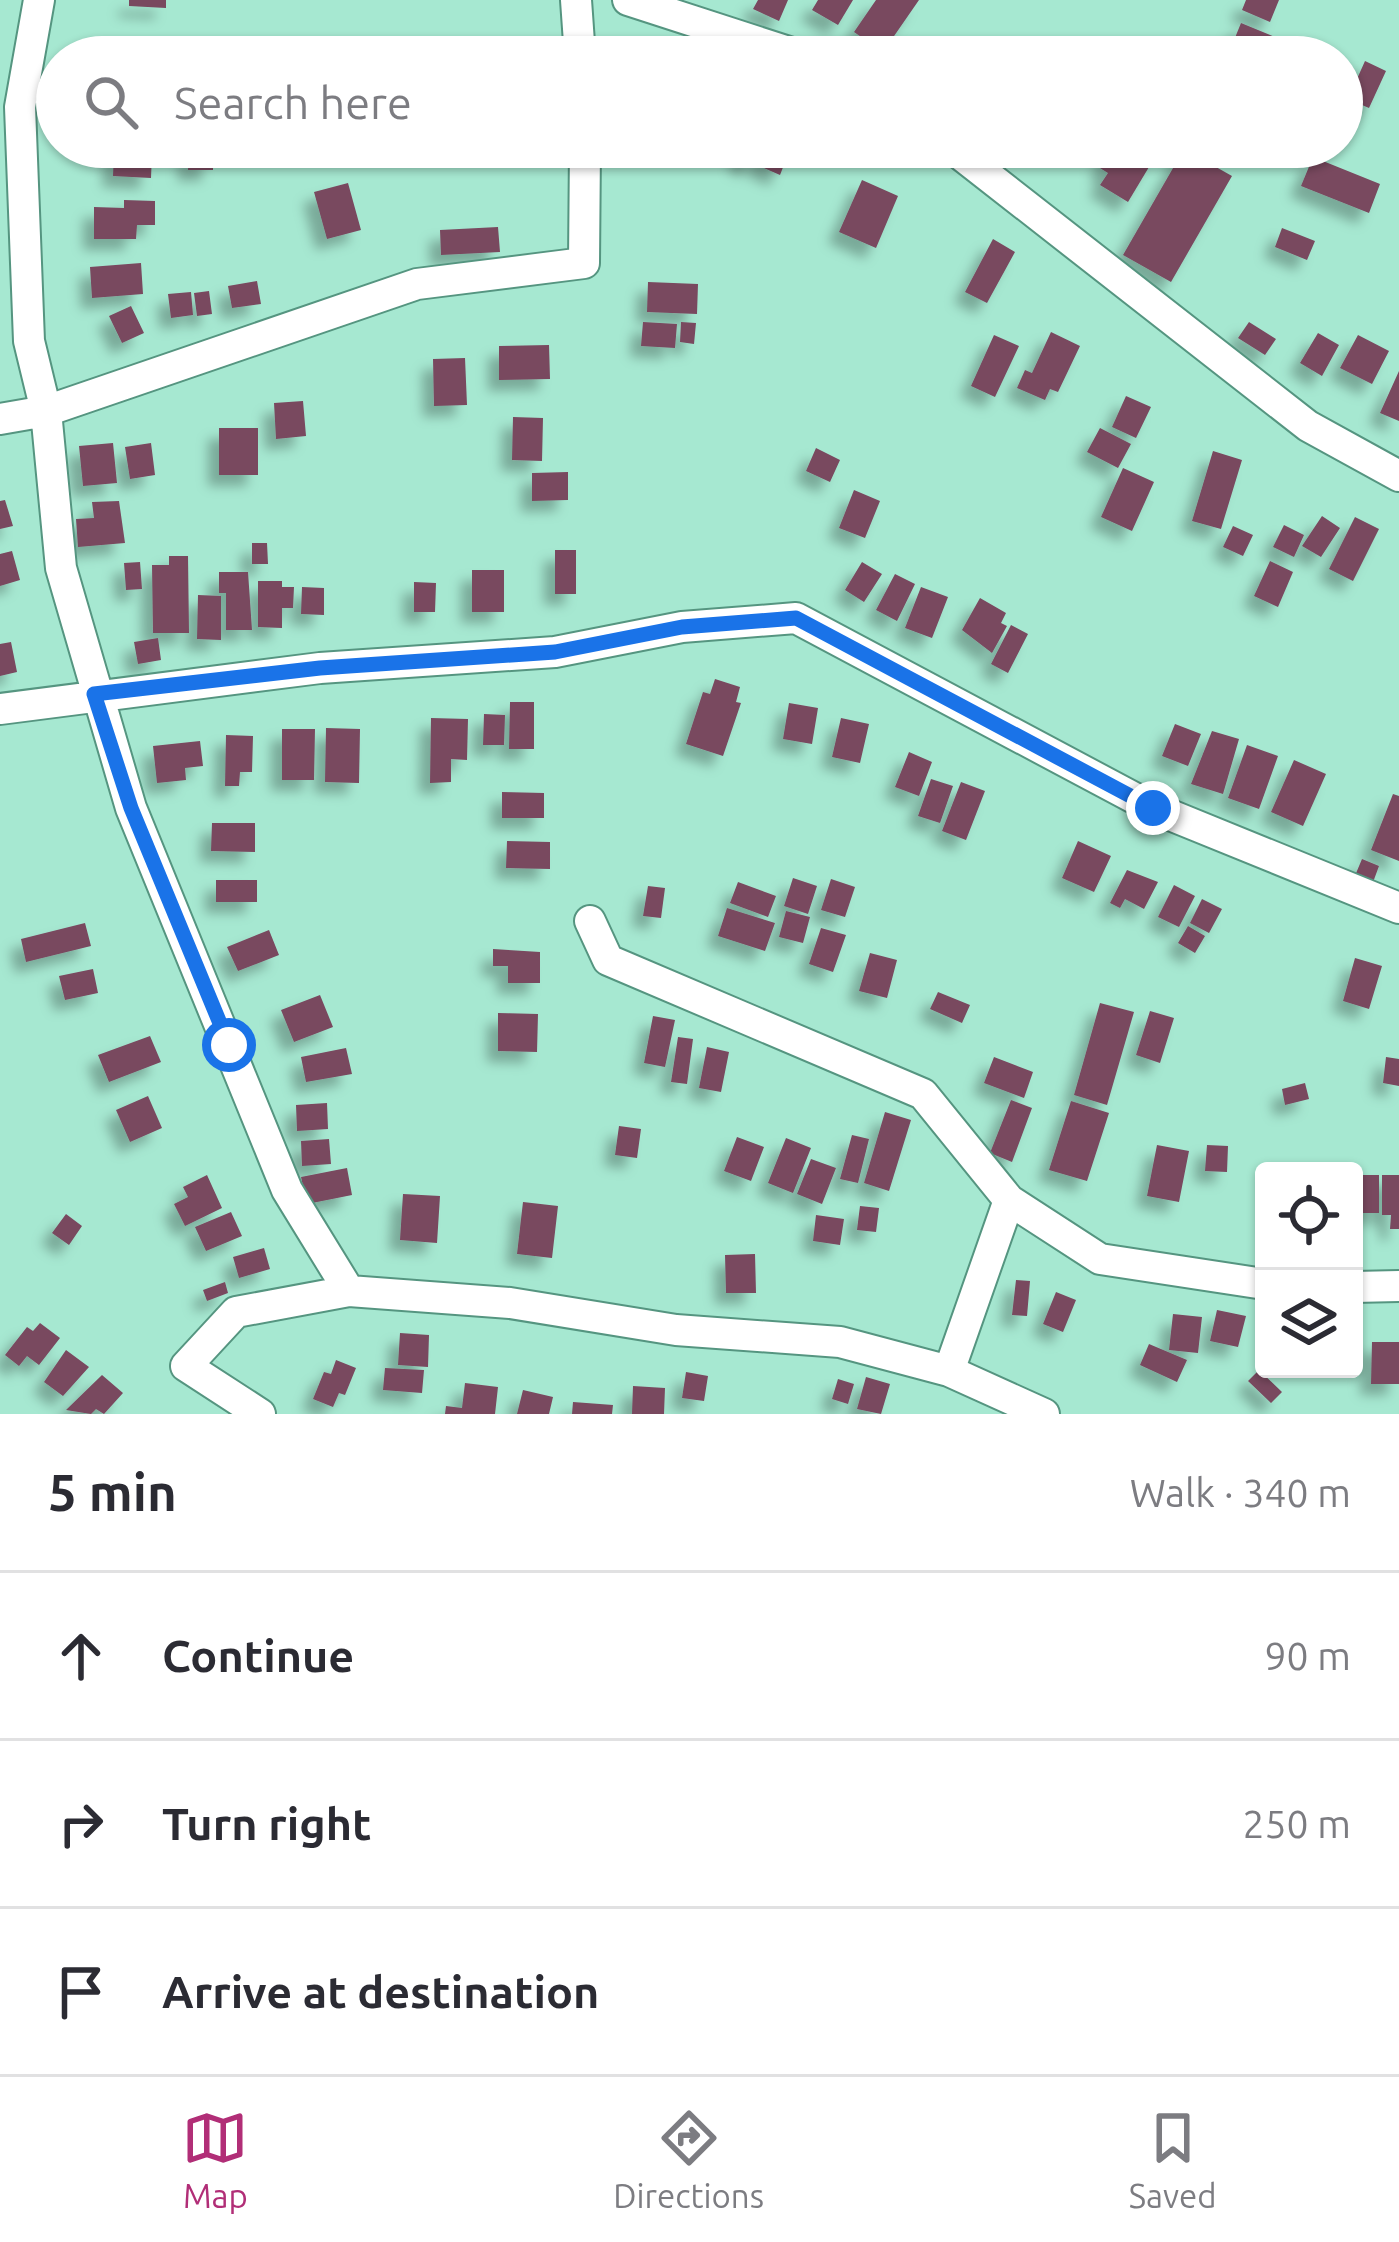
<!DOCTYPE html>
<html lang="en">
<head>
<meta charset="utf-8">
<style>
  :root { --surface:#fff; --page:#f2f2f3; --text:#2b2b33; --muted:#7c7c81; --line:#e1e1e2; --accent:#b12e77 }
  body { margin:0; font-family:Ubuntu,sans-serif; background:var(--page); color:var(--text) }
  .controls { position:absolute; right:36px; bottom:36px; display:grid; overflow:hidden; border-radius:12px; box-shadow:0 3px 9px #0004 }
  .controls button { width:108px; height:108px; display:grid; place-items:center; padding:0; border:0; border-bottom:3px solid var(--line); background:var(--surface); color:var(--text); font:60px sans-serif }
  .stop { position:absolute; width:36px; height:36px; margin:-27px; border:9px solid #1a73e8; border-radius:50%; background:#fff }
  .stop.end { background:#1a73e8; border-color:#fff; box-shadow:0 3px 12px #0008 }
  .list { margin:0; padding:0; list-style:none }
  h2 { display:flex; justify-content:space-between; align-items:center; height:156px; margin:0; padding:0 48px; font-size:51px }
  h2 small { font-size:39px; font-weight:400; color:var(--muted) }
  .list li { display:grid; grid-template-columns:78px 1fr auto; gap:36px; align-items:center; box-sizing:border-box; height:168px; padding:0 48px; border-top:3px solid var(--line) }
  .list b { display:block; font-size:45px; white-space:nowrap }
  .list em { font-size:39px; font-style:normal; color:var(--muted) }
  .icon { flex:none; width:66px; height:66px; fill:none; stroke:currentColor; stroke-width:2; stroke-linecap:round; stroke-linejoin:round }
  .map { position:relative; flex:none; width:1399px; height:1414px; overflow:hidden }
  .search { position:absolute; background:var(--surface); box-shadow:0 3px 9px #0004; left:36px; right:36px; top:36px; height:132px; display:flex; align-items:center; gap:30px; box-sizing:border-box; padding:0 42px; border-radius:66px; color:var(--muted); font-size:45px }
  .sheet { height:660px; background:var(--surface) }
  nav { display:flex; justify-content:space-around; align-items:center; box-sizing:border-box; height:168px; border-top:3px solid var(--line); background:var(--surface); font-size:33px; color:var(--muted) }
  nav a { display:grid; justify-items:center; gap:6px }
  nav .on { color:var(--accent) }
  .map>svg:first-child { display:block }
</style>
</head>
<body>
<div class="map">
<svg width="1399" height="1414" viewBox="0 0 1399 1414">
  <defs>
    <filter id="shadow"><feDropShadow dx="-11" dy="11" stdDeviation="6" flood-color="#0004"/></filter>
  </defs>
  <rect width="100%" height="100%" fill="#a6e8d1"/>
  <!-- building -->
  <path fill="#79485f" filter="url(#shadow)" d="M129,0H166V8L129,6Z
    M758,0H788L779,21L753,9Z
    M818,0H853L838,25L812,10Z
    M876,0H919L883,52L854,32Z
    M1246,0H1279L1270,22L1242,10Z
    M1241,23L1275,37L1266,57L1228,55Z
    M982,37L1010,54L1008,57H969Z
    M1365,61L1386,71L1369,108L1348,99Z
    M744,147H759L753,166L739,162Z
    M765,147H791L780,175L757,165Z
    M1112,147H1150L1147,152L1155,157L1128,202L1100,185L1108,173L1100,168Z
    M1184,149L1232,176L1171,282L1123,255Z
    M114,151L152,153L151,178L113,176Z
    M189,152H213V170H188Z
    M1313,157L1380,184L1369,213L1301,186Z
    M862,180L898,196L876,248L839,232Z
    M348,183L361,230L327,239L314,192Z
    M124,200L155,201V225H137L136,239H94V207L124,208Z
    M498,227L500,252L441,255L440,230Z
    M1282,228L1315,241L1307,260L1275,247Z
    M993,239L1015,252L987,303L965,292Z
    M141,263L143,294L92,298L90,267Z
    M257,281L261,304L232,308L228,286Z
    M648,282L698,284L697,314L647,312Z
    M209,291L212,314L197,316L194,293Z
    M191,292L193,315L171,318L168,294Z
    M131,306L144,333L122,343L109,316Z
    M643,322L677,324L675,348L641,346Z
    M681,322L696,323L694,344L680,342Z
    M1249,322L1276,339L1265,355L1238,338Z
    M1051,332L1080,346L1058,392L1050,389L1045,400L1017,388L1025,370L1032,373Z
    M1318,333L1339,345L1322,376L1300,363Z
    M994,335L1019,346L995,397L971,386Z
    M1358,335L1389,351L1372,384L1340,368Z
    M549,345L550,379L499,380V346Z
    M465,358L467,405L434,406L433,359Z
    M1399,371V421L1380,413Z
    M1126,396L1151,407L1136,438L1112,427Z
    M303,401L306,436L276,439L274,403Z
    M513,417L543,418L542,461L512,460Z
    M219,428H258V475H219Z
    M1100,428L1131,444L1118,468L1087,452Z
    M113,443L117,483L83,486L79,446Z
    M151,443L155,475L130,479L125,447Z
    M816,448L840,460L830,482L806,471Z
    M1213,451L1242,460L1221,529L1192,521Z
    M1123,468L1154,482L1132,531L1101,517Z
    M568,472V500L532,501V473Z
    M854,490L880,501L865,538L839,528Z
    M5,500L13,526L0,529V501Z
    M119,501L125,543L78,547L76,519L94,518L92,502Z
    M1322,516L1340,528L1321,557L1302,546Z
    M1355,517L1379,529L1353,581L1329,569Z
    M1284,525L1304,535L1294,557L1273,547Z
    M1233,526L1253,535L1243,556L1223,547Z
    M252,543H267L268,564H252Z
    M555,550H576V594H555Z
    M12,551L20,580L0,586V554Z
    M169,556H188L189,633H153L152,565H169Z
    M1270,561L1293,572L1278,607L1254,596Z
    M140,562L142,589L126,590L124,563Z
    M862,562L882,574L864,602L845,590Z
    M472,570H504V612H472Z
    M219,572H248L252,630H226V593H219Z
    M895,574L915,584L897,621L876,610Z
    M258,581H282V587H294L293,608H282V628L258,627Z
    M414,582L436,583L435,612H414Z
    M302,587L324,588V615L301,614Z
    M921,587L948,597L932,638L905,628Z
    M198,595L221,596V640L197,639Z
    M980,598L1006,613L1001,623L1007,626L992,653L962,630Z
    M1011,625L1028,634L1008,673L991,664Z
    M158,638L161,660L138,664L134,642Z
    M11,642L17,672L0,676V644Z
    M715,679L740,687L736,702L741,703L723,756L686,744L703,692L710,694Z
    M510,702H534V749H509Z
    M789,703L818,708L812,744L783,739Z
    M484,714L505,715L504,745H483Z
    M431,718L468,719L467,760L451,759V782L430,783Z
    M841,718L869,724L860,763L832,757Z
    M1175,724L1201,734L1188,766L1162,756Z
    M326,728L360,729L359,783L325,782Z
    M282,729H315L314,780H282Z
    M1212,731L1239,739L1223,794L1191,784Z
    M226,735L253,736L252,772H240L239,786H225Z
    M200,741L203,766L185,768L186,780L157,783L153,746Z
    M1247,745L1278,756L1259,809L1228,798Z
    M909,752L932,762L919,796L895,787Z
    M1294,760L1326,774L1303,826L1271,812Z
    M931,779L953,786L940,823L918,816Z
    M961,782L985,791L966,840L942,831Z
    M502,792L544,793V818H502Z
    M1393,794L1399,796V861L1371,850Z
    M212,823H255V852L211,851Z
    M507,841L550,842V869L506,868Z
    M1078,841L1111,856L1094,892L1062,878Z
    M1362,859L1379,866L1372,885L1354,878Z
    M1127,870L1158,882L1144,909L1125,899L1120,908L1110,903Z
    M793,878L817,886L808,914L784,906Z
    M831,879L855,887L845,917L821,910Z
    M216,880H257V902H216Z
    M738,882L776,896L768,917L730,903Z
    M1174,885L1195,896L1179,927L1158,917Z
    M648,886L665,888L661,918L643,916Z
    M1202,899L1222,909L1209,933L1190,923Z
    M727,908L775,923L765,951L718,936Z
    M786,911L810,917L803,943L779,937Z
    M85,923L91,946L26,962L21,939Z
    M1188,926L1205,936L1195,953L1178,943Z
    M821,928L846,935L833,972L809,964Z
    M269,930L279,955L238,971L227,947Z
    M493,949L540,952V983H508V966H493Z
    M870,953L897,960L887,998L859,991Z
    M1355,958L1382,966L1369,1009L1343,1001Z
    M93,969L98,993L65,1000L59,976Z
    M938,992L970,1005L962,1023L930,1009Z
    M320,995L333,1027L294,1042L281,1010Z
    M1100,1003L1134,1012L1107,1105L1074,1095Z
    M1150,1011L1174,1018L1160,1063L1136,1055Z
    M498,1013L538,1014L537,1052L498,1051Z
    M653,1016L675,1020L665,1067L644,1063Z
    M150,1036L161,1062L109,1082L98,1055Z
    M678,1037L693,1039L687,1084L671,1082Z
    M707,1047L729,1052L721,1092L699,1088Z
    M346,1048L352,1074L306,1082L301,1057Z
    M994,1057L1033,1072L1024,1098L984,1083Z
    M1386,1057L1399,1059V1086L1383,1083Z
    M1305,1083L1309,1099L1285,1105L1282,1089Z
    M148,1096L162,1128L130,1142L116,1110Z
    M1011,1100L1032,1108L1012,1162L990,1153Z
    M1071,1101L1109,1113L1087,1181L1049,1170Z
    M327,1103L328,1129L297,1131L296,1105Z
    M885,1112L911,1120L889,1191L864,1183Z
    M619,1126L641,1129L637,1158L615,1155Z
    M852,1135L869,1139L858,1183L840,1179Z
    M737,1137L764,1147L751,1181L724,1171Z
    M786,1138L811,1148L793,1193L768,1183Z
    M329,1139L331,1164L302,1166L301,1141Z
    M1157,1145L1189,1151L1179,1202L1147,1196Z
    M1207,1145L1228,1146L1227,1172L1205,1171Z
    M811,1159L836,1168L822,1204L797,1194Z
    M347,1168L352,1195L307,1204L301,1177Z
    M207,1175L222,1208L185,1226L174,1204L188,1197L183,1187Z
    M1354,1175H1379V1213H1354Z
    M1382,1175H1399V1229H1390L1391,1215H1382Z
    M403,1194L440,1196L437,1243L400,1240Z
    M523,1202L558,1206L552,1258L517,1254Z
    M860,1206L879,1208L876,1232L857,1230Z
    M231,1212L242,1236L206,1251L195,1227Z
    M66,1214L82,1226L69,1245L52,1233Z
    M816,1215L844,1219L840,1245L813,1241Z
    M264,1248L270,1269L239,1278L233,1257Z
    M755,1254L756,1293H726L725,1255Z
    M1016,1280L1030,1281L1027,1316L1012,1315Z
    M225,1282L228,1293L207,1301L203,1290Z
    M1056,1292L1076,1300L1063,1332L1043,1324Z
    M1217,1310L1246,1316L1238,1347L1210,1341Z
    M1173,1314L1202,1317L1198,1353L1169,1350Z
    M40,1323L60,1338L39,1365L27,1356L19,1366L5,1355L27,1327L33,1331Z
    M400,1333L429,1335L428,1367L398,1365Z
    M1372,1342H1399V1384H1371Z
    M1149,1344L1187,1360L1177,1382L1140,1365Z
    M66,1350L89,1367L63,1396L44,1382Z
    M336,1360L356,1368L345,1395L339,1393L333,1407L313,1399L324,1372L331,1374Z
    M385,1368L424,1370L422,1393L383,1390Z
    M1259,1370L1282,1392L1271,1403L1248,1381Z
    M686,1372L708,1376L704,1401L682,1398Z
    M102,1375L123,1393L104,1414L96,1409L91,1414L66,1410Z
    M866,1377L890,1384L881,1414L857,1409Z
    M838,1379L854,1384L848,1404L832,1399Z
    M465,1383L498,1387L495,1414H445L446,1406L462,1408Z
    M633,1386L665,1388L664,1414H632Z
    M523,1390L553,1397L549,1414H517Z
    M573,1402L613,1405L612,1414H572Z"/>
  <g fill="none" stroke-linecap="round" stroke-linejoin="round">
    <!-- minor casing -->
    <g stroke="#559580" stroke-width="34">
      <path id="minor" d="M39,0L20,107L29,341L46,411L61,568L131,808L287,1190L349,1291
        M576,0L580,57
        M628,0L804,57
        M951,147L1308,426L1399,476
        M0,419L46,411L417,284L584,263L585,147
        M0,709L320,668L555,652L682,627L796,618L1153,808L1399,908
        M590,921L608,960L923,1094L1009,1200L1100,1259L1264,1284
        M1354,1287L1399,1286
        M949,1371L1009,1200
        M260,1414L186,1366L236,1312L349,1291L510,1303L676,1330L840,1342L949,1371L1044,1414"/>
    </g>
    <!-- minor -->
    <use href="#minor" stroke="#fff" stroke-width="30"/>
  </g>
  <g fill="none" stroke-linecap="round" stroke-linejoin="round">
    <!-- route -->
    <path stroke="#1a73e8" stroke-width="15" d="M229,1045L131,808L94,694L320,668L555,652L682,627L796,618L1153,808"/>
  </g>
</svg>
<div class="controls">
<button><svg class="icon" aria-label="locate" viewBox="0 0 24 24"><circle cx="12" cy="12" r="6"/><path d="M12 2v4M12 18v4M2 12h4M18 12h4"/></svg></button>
<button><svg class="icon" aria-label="layers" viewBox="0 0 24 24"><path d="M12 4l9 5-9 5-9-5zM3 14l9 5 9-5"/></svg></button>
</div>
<div class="stop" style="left:229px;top:1045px"></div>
<div class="stop end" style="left:1153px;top:808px"></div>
<div class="search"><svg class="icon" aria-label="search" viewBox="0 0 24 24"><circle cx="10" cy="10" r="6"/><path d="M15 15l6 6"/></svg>Search here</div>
</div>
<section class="sheet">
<h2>5 min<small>Walk · 340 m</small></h2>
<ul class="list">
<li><svg class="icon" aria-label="ahead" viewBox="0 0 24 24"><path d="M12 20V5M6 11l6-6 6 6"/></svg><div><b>Continue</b></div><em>90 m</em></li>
<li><svg class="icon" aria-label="right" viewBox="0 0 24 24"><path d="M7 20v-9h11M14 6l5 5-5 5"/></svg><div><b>Turn right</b></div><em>250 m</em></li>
<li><svg class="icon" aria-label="arrive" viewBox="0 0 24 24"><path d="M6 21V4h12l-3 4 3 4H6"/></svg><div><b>Arrive at destination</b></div></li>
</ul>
</section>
<nav>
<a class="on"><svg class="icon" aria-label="map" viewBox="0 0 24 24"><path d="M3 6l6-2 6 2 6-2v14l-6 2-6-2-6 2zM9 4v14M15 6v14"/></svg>Map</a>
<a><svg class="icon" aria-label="directions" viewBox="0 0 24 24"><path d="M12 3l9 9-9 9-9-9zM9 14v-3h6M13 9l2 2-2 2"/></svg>Directions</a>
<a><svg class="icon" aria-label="saved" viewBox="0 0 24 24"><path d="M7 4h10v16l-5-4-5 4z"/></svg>Saved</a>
</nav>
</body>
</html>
